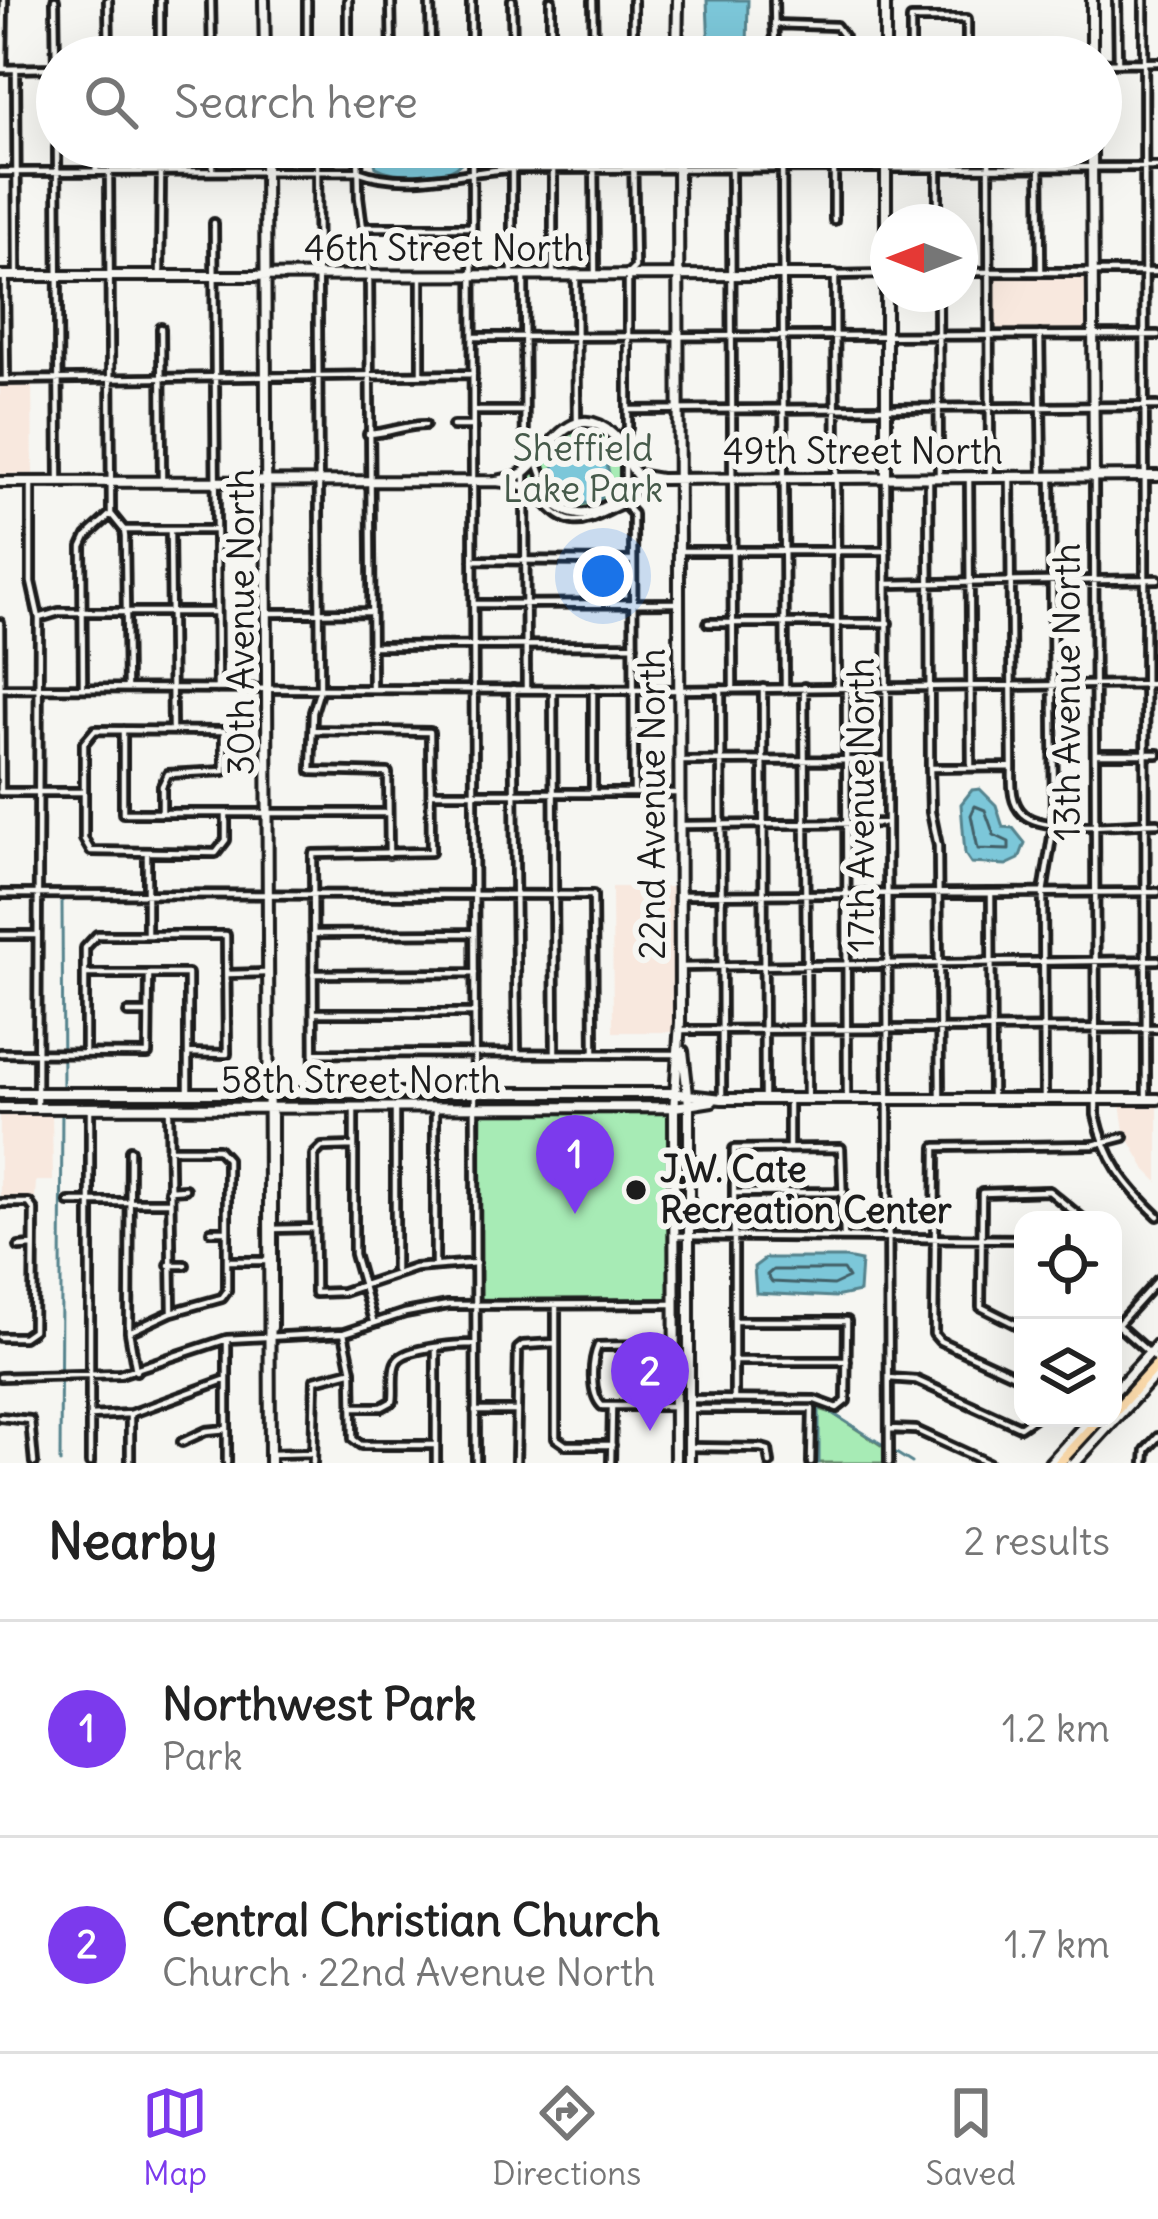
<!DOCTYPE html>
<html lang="en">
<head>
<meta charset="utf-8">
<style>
  :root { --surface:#fff; --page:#f2f2f2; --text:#222; --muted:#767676; --line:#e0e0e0; --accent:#7c3aed }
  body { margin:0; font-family:Delius,sans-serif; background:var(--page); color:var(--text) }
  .controls { position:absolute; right:36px; bottom:36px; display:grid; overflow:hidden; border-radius:24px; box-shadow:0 12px 48px #0002 }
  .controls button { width:108px; height:108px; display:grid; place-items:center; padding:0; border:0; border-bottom:3px solid var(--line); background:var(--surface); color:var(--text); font:60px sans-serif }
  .compass { position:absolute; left:870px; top:204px; width:108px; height:108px; border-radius:50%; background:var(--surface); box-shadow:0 12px 48px #0002; rotate:270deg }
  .you { position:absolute; left:603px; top:576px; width:42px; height:42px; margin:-30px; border:9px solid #fff; border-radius:50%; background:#1a73e8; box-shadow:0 0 0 18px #1a73e833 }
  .badge { display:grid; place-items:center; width:78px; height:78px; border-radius:50%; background:var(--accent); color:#fff; font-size:39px; font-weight:700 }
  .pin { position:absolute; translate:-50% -99px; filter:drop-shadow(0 3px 6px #0008) }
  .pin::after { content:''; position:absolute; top:63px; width:42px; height:36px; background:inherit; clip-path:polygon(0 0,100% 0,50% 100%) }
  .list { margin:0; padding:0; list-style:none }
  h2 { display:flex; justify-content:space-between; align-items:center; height:156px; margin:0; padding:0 48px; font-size:51px }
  h2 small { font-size:39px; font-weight:400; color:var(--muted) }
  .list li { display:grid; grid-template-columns:78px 1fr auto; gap:36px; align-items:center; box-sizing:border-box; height:216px; padding:0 48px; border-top:3px solid var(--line) }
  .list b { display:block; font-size:45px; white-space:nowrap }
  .list p { margin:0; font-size:39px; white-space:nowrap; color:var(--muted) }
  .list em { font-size:39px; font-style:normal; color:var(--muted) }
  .icon { flex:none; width:66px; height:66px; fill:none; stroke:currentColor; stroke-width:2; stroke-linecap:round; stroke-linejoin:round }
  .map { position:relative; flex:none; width:1158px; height:1463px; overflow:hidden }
  .search { position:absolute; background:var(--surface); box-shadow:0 12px 48px #0002; left:36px; right:36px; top:36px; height:132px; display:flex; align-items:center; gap:30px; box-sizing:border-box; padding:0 42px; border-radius:66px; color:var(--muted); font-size:45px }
  .sheet { height:588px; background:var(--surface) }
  nav { display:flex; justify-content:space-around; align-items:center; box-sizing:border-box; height:168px; border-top:3px solid var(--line); background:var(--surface); font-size:33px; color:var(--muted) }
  nav a { display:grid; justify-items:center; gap:6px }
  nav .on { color:var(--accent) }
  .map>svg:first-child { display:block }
</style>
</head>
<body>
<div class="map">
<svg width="1158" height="1463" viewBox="0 0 1158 1463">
  <rect width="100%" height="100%" fill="#f6f6f2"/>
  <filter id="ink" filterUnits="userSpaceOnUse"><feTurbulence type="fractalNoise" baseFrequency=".00833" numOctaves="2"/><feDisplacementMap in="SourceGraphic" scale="24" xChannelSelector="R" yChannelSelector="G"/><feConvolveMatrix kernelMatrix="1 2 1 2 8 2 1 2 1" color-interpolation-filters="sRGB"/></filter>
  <g filter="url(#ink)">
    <!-- built -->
    <path fill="#f8e8de" d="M994,276H1088L1089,330H995Z
      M0,381H32L33,476H0Z
      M612,887H674V1032H613Z
      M1120,1103H1158V1182L1146,1170L1124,1131Z
      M0,1111H52L53,1181H36L35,1198H0Z"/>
    <!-- green -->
    <path fill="#a7ebb5" stroke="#628468" stroke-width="3" d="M585,428C619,433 623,458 623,488C575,527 575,504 528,485C529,458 561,433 585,428Z
      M666,1110L671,1112L670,1300H479L481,1112Z
      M813,1407L832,1413L887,1449V1463H813Z"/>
    <!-- water -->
    <path fill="#7bc7d9" stroke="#55838d" stroke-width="3" d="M707,0H748L747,50L709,52Z
      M371,147H462V148L461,163C445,179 395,177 376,167Z
      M584,442L605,452L610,480L600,500L574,506L555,493L550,473L560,456Z
      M980,789L996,805L1003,827L1013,828L1025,843L1019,859L1006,865L971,863L965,854L961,804L972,790Z
      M766,1258H846L861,1261L859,1292L835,1297L756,1293L754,1267Z"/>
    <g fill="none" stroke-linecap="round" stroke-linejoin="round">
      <!-- shore -->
      <path stroke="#426068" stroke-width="3" d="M975,806L985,810L994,835L1009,842V850L978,849L971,815Z
        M773,1270H843L848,1278L833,1285L772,1282L767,1275Z"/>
      <!-- stream -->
      <path stroke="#55838d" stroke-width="3" d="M62,900L63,1090
        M62,1100H666
        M681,1115L682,1230
        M682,1295V1247
        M682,1314V1399
        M698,1404L819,1405L912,1463
        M60,1463L62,1100
        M682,1463V1412
        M819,1463V1407"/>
      <!-- street casing -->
      <g stroke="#1c1c1c" stroke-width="14">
        <path id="street" d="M55,0L57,138
          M108,0L109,57
          M160,0V57
          M211,0L212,57
          M307,0V57
          M348,0V57
          M391,0L392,57
          M430,0L431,57
          M471,0V57
          M512,0L513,57
          M551,0V57
          M593,0L594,57
          M774,0L775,57
          M1117,0L1118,63
          M1144,0L1146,1099
          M774,24L836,26L844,37V57
          M633,57V0
          M911,57V19H967V57
          M1101,63L1158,62
          M3,68L4,0
          M0,69L57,68
          M16,69L17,273
          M57,147L59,482
          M135,147V171
          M174,147L175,171
          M213,147V171
          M317,147L320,689L313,712L311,771L388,773L389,854
          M358,147L359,197L369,275L372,686
          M472,147L476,1463
          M553,147V273
          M594,147L595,273
          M782,147L785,687
          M938,147V222
          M989,147L990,477
          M1040,147L1041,272
          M731,170L733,686
          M96,171V147
          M0,172L357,171C409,190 460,171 512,169L1158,167
          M109,172L111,514L124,530L125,537L127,688
          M834,220V147
          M214,223L217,689
          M365,227H472
          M960,272H1158
          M512,273V147
          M524,274L526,688
          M576,274L577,424
          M160,275L161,173
          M421,275V374
          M5,276L6,378
          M938,294L939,474
          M161,328L162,482
          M1040,335L1042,474
          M474,337L1158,335
          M0,380L473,374
          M628,410L1158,406
          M476,411H524
          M453,426H473
          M368,434C391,433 404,425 425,425
          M621,442L628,428V274L635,267L633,147
          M538,464L550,498
          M1010,477L1012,767C1012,783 1010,802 1023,814C1043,834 1128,823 1158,823
          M1094,477L1096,1115C1106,1160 1125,1185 1158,1216
          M886,478L889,1463
          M929,478L930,768L931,812L938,846L940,1099
          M969,478L971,767
          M31,482V582L39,618L37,1106
          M625,492V462
          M542,498C571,538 591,517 624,504
          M621,501L633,514L634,793
          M124,530H214
          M170,530L172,728
          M679,551H887
          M473,560L633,561
          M888,584L1158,579
          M474,604L678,603
          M267,613L369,612
          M39,618L59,612H216
          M0,623L1,792
          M708,623H888
          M371,646L634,645
          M804,687L807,1096
          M837,687L835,275L885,274
          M846,687L847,1099
          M0,688L679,690L1158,684
          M83,688L82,547L87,536L111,514
          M763,688L764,1097
          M513,689L517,1053
          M593,689V791
          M721,689L722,1097
          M553,690L555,1053
          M123,730V813H388
          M313,730L430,732L431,852L313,854L314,1093
          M1095,754H1158
          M683,761L887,760
          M930,768L1012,767
          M0,792H84
          M433,793H679
          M162,813V786L168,774L224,771V731L95,730L84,743V839L91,851L216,853L226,840V813
          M683,825L887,823
          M147,853V934
          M991,893L992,1098
          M0,894L593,895L594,1053
          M679,895L1158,892
          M313,934L474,933
          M0,935H37
          M680,967L1158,960
          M85,974H188V1092
          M228,974L265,973
          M313,974L475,973
          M128,1013H146
          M314,1013H475
          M680,1030L1158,1028
          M0,1053L148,1054L149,974
          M85,1053V948L97,935H226L227,1054L188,1053
          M314,1053L679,1054
          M1044,1099L1043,893L1054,824L1051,477
          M789,1100V1147
          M354,1107V1254L373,1321
          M169,1108L172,1312
          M354,1146L322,1147L314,1155L315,1293L343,1292L415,1268L476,1263
          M130,1150L129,1332L136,1371
          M169,1190L185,1189
          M735,1193L844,1192
          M69,1202H168
          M0,1203H29L34,1210L33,1330L23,1337H0
          M272,1229L314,1228
          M211,1231H227
          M675,1236L1023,1239
          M19,1247L33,1246
          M1113,1247L1118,1255L1113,1262
          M228,1261H268
          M435,1264V1108
          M169,1265H185
          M395,1270V1108
          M556,1305V1438L566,1445H612
          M1113,1321L1158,1361
          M1023,1328L981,1307L982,1193L1049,1191L1084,1220
          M1113,1330L1158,1280
          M129,1332L172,1312L222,1298L227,1291V1159L218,1149H169
          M344,1333L352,1371L353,1439L361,1445H436
          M634,1344V1363
          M674,1344L598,1346C591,1362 590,1394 602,1406H674
          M436,1347V1463
          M733,1361H847
          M0,1377L120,1374L227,1339L344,1333L405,1313L448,1305L674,1304
          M889,1378L916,1380L1020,1427L1033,1418
          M1023,1379L940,1341L934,1334L936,1147L1093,1145L1124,1137
          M689,1399L815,1400L837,1408L846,1401L847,1321H735
          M734,1399V1149L841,1148L844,1237
          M352,1407H382L393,1401C395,1390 391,1370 397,1361C406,1347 460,1344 476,1344
          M689,1409H812L811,1463
          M475,1411H516
          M130,1414V1463
          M90,1416L130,1414L227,1379
          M0,1417L30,1420L34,1463
          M889,1429L916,1430L988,1463
          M182,1442L206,1431L227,1429
          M689,1447L761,1448L768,1450L770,1463
          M271,1454L313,1453
          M1069,1462L1070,1463
          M90,1463V1107
          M227,1463V1339
          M313,1463L315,1380L350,1371
          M516,1463L518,1349L523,1345L555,1343
          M611,1463L612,1406
          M1145,1463L1146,1450L1158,1437"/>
      </g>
      <!-- secondary casing -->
      <g stroke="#1c1c1c" stroke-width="16">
        <path id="secondary" d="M264,0L265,57
          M885,0V57
          M677,57L678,0
          M1092,57V0
          M265,147L270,1463
          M886,147V478
          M1092,147L1094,477
          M0,276L835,275
          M496,481C505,479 515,478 523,473C547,457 571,395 613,435C625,446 626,463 637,475L660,479L1158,476
          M0,482L496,481C508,482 521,485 533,490C551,497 563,516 584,514C608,511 629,488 653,481
          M683,1051L689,1104V1463
          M0,1093H671L722,1099H1158
          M0,1108L675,1107L712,1101
          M272,1327V1115
          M1113,1393L1158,1344
          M675,1463L674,1111L680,1022L678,147
          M1050,1463L1091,1418
          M1075,1463L1158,1372"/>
      </g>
      <!-- primary casing -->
      <g stroke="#1c1c1c" stroke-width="18">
        <path id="primary" d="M1113,1413L1158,1363
          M1059,1463L1100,1418"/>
      </g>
      <!-- street -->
      <use href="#street" stroke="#f6f6f2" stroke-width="4.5"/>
      <!-- secondary -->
      <use href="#secondary" stroke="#f6f6f2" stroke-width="8"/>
      <!-- primary -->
      <use href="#primary" stroke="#fddcac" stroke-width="9"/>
    </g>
  </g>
  <!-- markers -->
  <circle fill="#1c1c1c" stroke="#f6f6f2" stroke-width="4.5" cx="636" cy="1190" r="12"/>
  <g text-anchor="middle" stroke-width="12" stroke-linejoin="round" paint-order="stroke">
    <!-- street labels -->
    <g font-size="36" fill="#1c1c1c" stroke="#f6f6f2">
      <text x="444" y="261">46th Street North</text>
      <text x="863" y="464">49th Street North</text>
      <text transform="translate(241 622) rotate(-90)" y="13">30th Avenue North</text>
      <text transform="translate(1067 692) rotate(-90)" y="13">13th Avenue North</text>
      <text transform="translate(652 804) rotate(-90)" y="13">22nd Avenue North</text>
      <text transform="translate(861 805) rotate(-90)" y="13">17th Avenue North</text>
      <text x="361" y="1093">58th Street North</text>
    </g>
    <!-- park labels -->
    <g font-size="36" fill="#465a4a" stroke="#f6f6f2">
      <text x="583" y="461">Sheffield<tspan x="583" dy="41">Lake Park</tspan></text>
    </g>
    <!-- poi labels -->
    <g font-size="36" font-weight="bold" fill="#1c1c1c" stroke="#f6f6f2" text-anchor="start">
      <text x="660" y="1182">J.W. Cate<tspan x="660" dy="41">Recreation Center</tspan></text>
    </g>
  </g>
</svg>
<div class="controls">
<button><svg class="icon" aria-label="locate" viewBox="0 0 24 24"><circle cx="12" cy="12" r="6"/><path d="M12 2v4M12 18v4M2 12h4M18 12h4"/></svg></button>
<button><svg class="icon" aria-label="layers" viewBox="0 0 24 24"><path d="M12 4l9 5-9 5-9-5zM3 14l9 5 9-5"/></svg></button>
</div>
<svg class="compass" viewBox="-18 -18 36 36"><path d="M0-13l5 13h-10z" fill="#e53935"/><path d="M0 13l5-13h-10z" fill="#767676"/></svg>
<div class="you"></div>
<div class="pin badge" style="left:575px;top:1214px">1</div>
<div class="pin badge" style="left:650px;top:1431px">2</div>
<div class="search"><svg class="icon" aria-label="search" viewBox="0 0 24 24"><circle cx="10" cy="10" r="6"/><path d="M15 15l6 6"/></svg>Search here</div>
</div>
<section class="sheet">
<h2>Nearby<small>2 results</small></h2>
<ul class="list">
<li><span class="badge">1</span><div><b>Northwest Park</b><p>Park</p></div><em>1.2 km</em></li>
<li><span class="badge">2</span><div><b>Central Christian Church</b><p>Church · 22nd Avenue North</p></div><em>1.7 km</em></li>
</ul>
</section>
<nav>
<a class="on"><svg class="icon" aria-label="map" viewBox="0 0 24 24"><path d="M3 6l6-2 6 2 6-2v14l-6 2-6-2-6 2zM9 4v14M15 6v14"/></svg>Map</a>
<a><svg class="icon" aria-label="directions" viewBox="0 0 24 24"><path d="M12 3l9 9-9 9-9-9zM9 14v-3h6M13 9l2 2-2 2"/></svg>Directions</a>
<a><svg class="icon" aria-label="saved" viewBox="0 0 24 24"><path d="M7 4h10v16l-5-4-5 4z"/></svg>Saved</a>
</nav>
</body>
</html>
